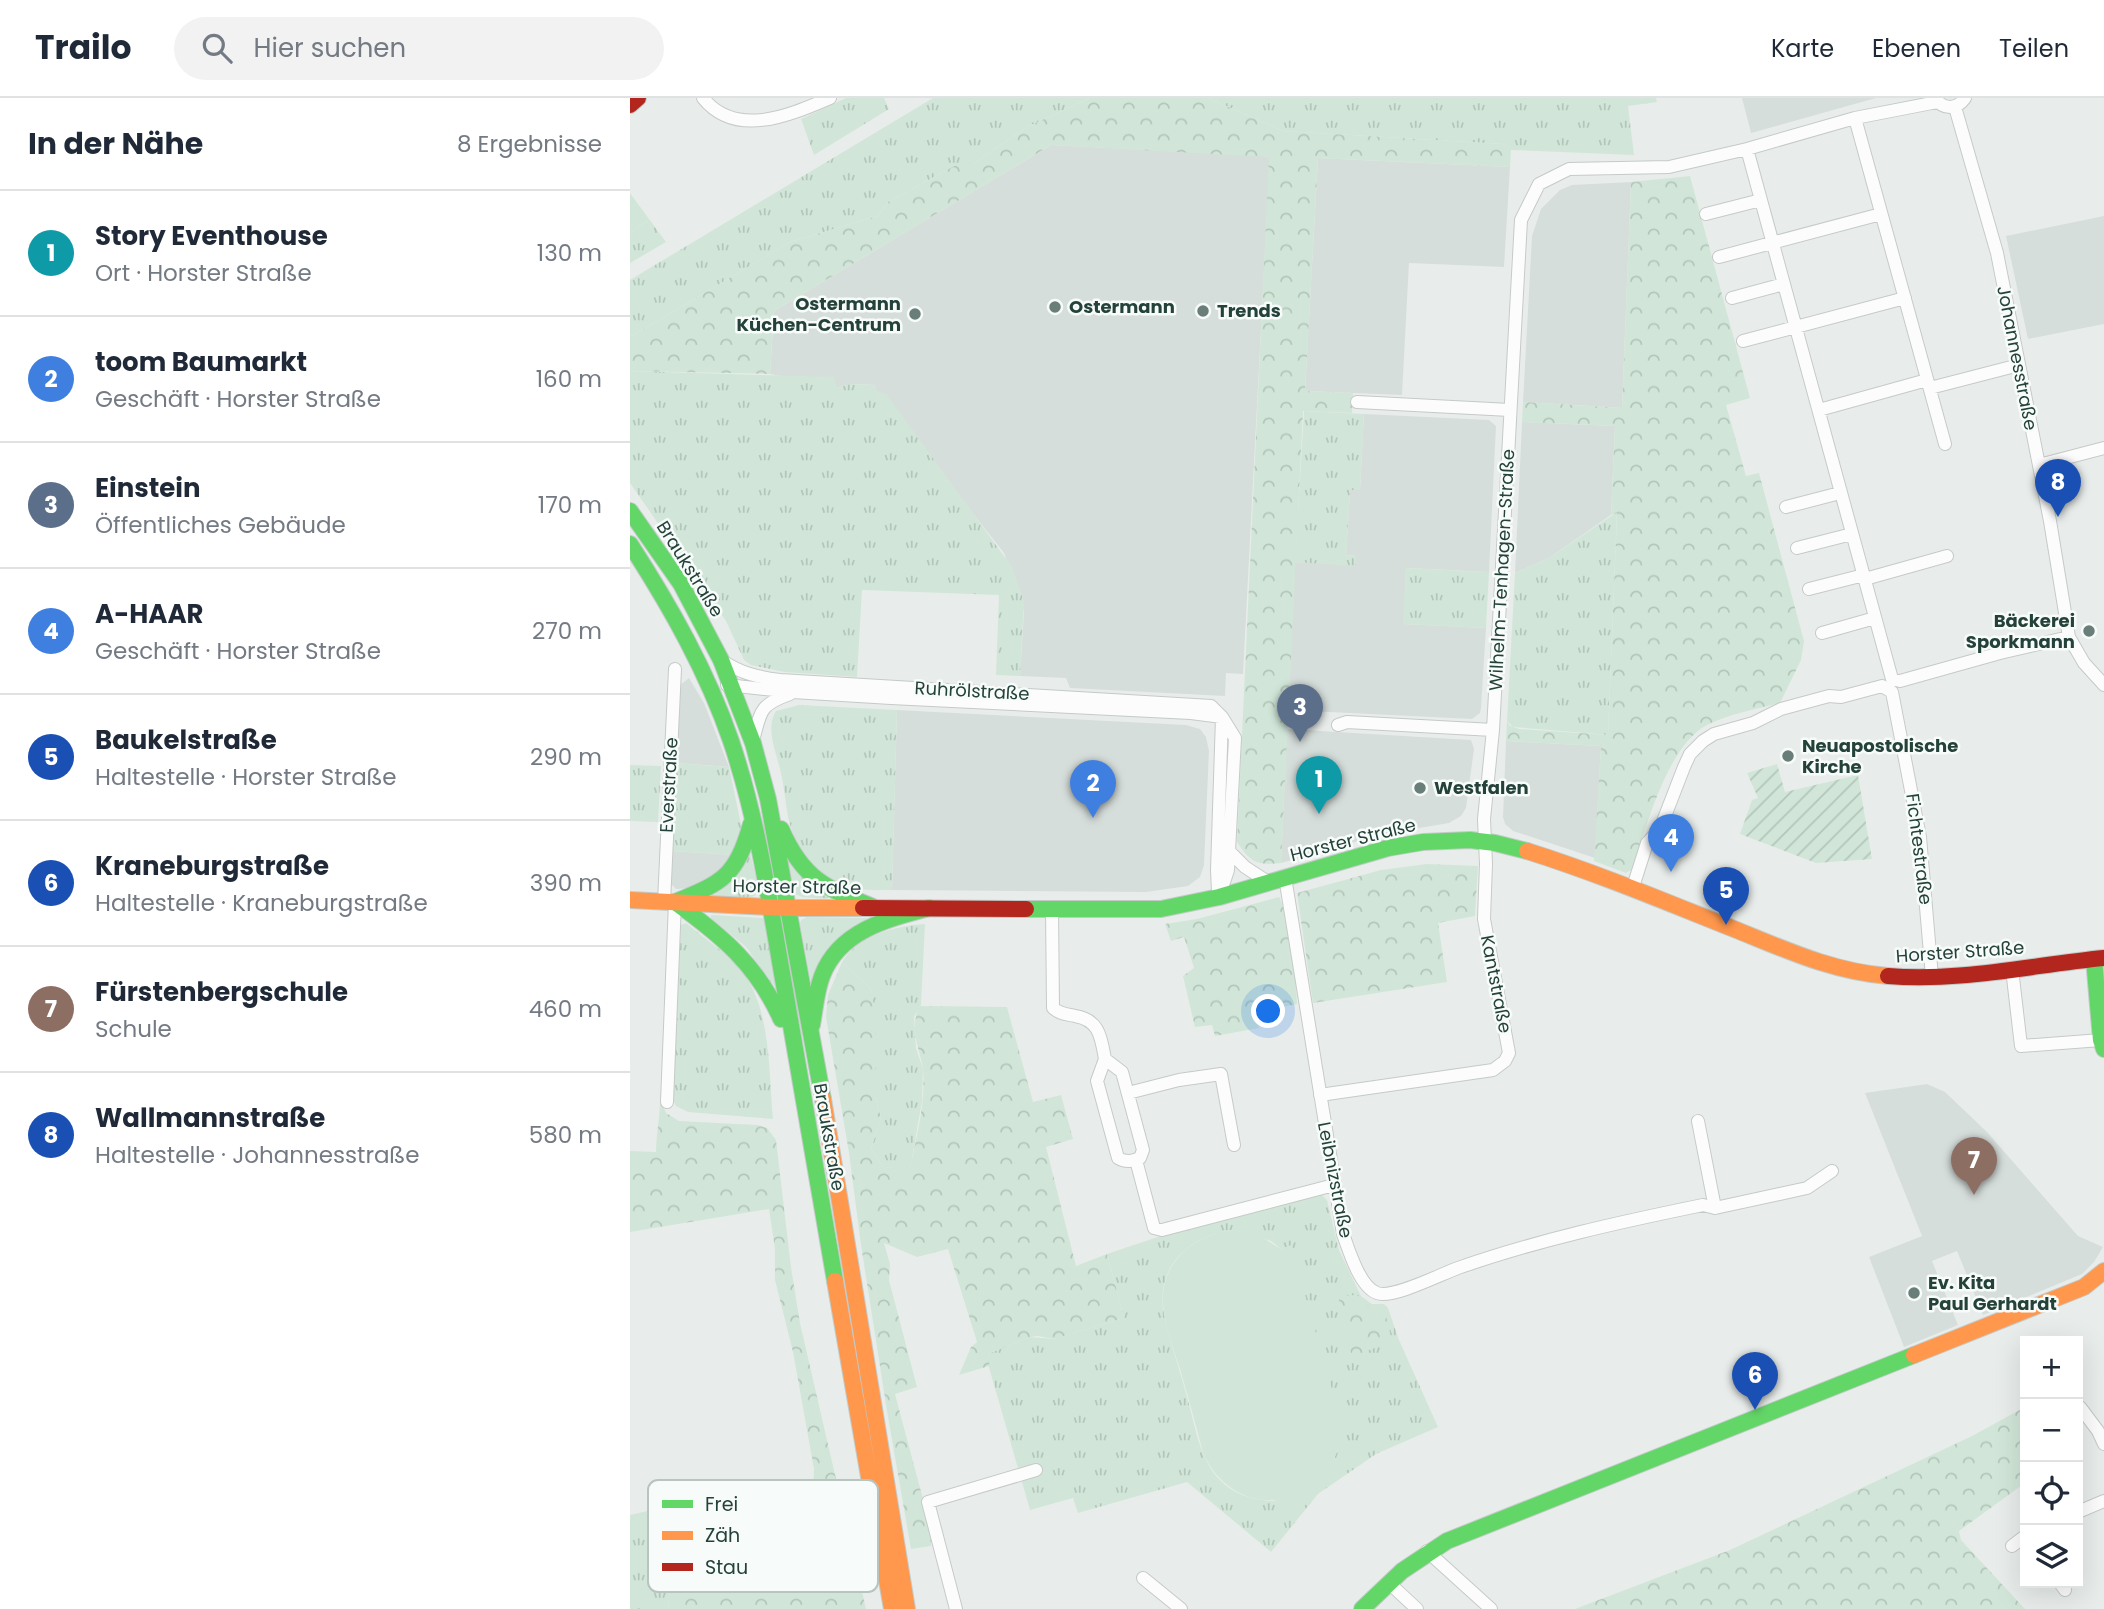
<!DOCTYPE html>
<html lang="de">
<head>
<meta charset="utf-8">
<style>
  :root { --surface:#fff; --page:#f2f2f3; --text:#1f2937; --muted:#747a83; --line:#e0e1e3; --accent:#d93025 }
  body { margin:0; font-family:Poppins,sans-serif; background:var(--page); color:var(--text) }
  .controls { position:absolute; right:21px; bottom:21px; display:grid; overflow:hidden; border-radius:0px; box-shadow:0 7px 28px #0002 }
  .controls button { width:63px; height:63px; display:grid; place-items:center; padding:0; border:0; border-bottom:2px solid var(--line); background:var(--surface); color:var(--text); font:35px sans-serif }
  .you { position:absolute; left:639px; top:914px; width:24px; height:24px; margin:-18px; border:5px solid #fff; border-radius:50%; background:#1a73e8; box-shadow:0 0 0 10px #1a73e833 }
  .badge { display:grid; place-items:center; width:46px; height:46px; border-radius:50%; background:var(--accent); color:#fff; font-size:23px; font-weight:700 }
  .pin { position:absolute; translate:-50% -58px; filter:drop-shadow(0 2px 4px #0008) }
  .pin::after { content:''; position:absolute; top:37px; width:24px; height:21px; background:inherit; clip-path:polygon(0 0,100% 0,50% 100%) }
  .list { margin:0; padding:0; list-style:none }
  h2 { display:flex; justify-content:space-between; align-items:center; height:91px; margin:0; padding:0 28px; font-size:30px }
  h2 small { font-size:23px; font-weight:400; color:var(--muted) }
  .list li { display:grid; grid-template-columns:46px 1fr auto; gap:21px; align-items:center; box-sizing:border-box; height:126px; padding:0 28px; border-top:2px solid var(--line) }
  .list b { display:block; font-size:26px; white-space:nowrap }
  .list p { margin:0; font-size:23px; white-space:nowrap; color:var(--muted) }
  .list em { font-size:23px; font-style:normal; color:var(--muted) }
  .icon { flex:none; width:38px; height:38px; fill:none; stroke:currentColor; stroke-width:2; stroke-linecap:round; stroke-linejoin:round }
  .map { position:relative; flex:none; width:1474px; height:1511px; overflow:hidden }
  header { display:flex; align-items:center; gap:42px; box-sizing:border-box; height:98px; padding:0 35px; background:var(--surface); border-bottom:2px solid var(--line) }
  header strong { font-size:33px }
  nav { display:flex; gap:38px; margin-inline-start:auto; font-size:24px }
  .search { width:490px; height:63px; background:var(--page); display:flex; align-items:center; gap:18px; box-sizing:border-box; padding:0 24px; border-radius:38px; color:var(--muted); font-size:26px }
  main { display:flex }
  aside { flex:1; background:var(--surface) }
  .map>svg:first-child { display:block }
</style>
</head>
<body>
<header>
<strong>Trailo</strong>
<div class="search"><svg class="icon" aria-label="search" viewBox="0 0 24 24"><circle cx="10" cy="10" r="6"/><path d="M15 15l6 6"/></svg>Hier suchen</div>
<nav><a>Karte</a><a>Ebenen</a><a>Teilen</a></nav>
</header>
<main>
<aside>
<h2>In der Nähe<small>8 Ergebnisse</small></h2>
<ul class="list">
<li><span class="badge" style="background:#0f9aa8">1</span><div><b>Story Eventhouse</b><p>Ort · Horster Straße</p></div><em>130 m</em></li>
<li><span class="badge" style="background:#3f7fe0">2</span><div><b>toom Baumarkt</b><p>Geschäft · Horster Straße</p></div><em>160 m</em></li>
<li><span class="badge" style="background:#5c6f8a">3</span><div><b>Einstein</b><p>Öffentliches Gebäude</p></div><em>170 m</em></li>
<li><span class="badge" style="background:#3f7fe0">4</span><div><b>A-HAAR</b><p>Geschäft · Horster Straße</p></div><em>270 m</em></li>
<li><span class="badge" style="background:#1a4fb4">5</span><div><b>Baukelstraße</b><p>Haltestelle · Horster Straße</p></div><em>290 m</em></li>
<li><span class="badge" style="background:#1a4fb4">6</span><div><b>Kraneburgstraße</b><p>Haltestelle · Kraneburgstraße</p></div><em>390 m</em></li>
<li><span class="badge" style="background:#8d6e63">7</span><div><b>Fürstenbergschule</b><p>Schule</p></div><em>460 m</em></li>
<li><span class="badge" style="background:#1a4fb4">8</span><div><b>Wallmannstraße</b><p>Haltestelle · Johannesstraße</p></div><em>580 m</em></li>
</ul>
</aside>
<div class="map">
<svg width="1474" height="1511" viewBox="0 0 1474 1511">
  <defs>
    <pattern id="grass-tufts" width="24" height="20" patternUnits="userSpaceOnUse" patternTransform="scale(1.75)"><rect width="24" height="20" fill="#d1e6d8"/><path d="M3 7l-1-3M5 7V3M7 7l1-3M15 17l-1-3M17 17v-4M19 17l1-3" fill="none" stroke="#b3c6ba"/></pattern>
    <pattern id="forest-crowns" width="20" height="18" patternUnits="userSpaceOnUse" patternTransform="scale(1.75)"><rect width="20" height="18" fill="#d1e6d8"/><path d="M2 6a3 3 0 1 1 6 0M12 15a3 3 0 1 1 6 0" fill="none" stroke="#b3c6ba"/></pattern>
    <pattern id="garden-furrows" width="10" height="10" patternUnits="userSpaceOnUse" patternTransform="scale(1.75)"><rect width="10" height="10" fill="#d1e6d8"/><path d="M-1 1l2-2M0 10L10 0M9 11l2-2" fill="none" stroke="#b3c6ba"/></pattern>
  </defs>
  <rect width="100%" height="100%" fill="#e8edeb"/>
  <!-- built -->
  <path fill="#d6dedb" d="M1112,0H1246L1121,35Z
    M421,47L640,58L613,576L596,575L595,598L440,590L436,580L390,578L394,513L374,455L246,293V287L221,286L207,290L140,276L144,213Z
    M688,60L880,69L874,169L779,165L772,297L675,293Z
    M1001,84L992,310L893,304L902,138L911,111L930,92L942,87Z
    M1474,118V226L1398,241L1376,138Z
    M734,316L859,322L866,328L859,474L776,470L774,526L856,530L851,610L850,615L842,621L658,612L665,464L726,467V458L716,457L720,392H730Z
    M892,324L985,328L981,417L919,460L885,475Z
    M59,580L74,605L99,669L45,665L49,588Z
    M267,612L556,627L570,631L576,639L579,653L574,767L570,779L558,788L516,794L262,792Z
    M657,631L841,642L844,651L836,710L831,718L819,725L753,736L651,765Z
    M876,643L971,648L965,760L883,733L875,726L873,719Z
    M41,753L104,757L95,776L64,790L46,791L40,785Z
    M1297,986L1315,994L1357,1034L1448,1138L1473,1149L1464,1164L1452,1176L1353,1217L1327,1153L1302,1163L1328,1227L1274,1249L1239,1159L1292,1138L1235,995Z"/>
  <!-- grass -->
  <path fill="url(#grass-tufts)" fill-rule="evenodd" d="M216,0H254L259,11L184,57L171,21Z
    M303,0H460L397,29L343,66H328L258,104L248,118L160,144L4,237L0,238V182Z
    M578,0H1026L1027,4L998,8L1004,57L881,52L872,46L653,33Z
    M19,121L36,144L0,165V135Z
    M0,273L204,279L207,290L221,286L246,287V293L256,296L382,469L394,504L390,578L366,577L369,497L232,492L227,579L154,574L121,567L114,562L96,523L0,385Z
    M674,313L734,316L730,392H720L716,457L726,458V468L665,464Z
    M987,414L978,637L883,629L877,623L885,475L919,460Z
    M776,470L859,474L856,530L773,526Z
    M169,607L267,612L262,792C250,792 236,793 224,790C190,782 165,753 158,719C155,703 154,687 150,671C146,654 135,629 146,613Z
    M45,665L99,669L112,731L104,757L41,753Z
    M0,667L31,668L28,724L0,723Z
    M120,755L130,794L121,800L83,798Z
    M157,762L199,798L197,801L172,799L163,795Z
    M81,817L132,820L136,823L147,892L116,849L81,820Z
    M177,819L237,820L238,823L182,890L170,825L171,822Z
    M56,825C74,840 103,859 116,879C141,916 139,978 143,1021L58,1014L46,1008L43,1002L51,827Z
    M295,826L291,907L284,919L286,950L293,971L292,1003L280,1072L253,1069L241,1051L251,1020L245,998L241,891L212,864C229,837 265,828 295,826Z
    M691,1096L697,1102L709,1152L731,1198L742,1206H754L758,1210L769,1242L808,1329L746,1356L688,1396L641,1454L557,1384L448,1415L443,1400L400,1412L358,1266L360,1255L400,1239L424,1241L494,1220L477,1156L570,1125ZM602,1132L641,1143L651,1151L661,1148L708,1351L704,1361L644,1403C624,1402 604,1397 590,1382C569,1361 565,1326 557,1299C550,1272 540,1244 534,1216C525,1170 558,1138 602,1132Z
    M47,1406L38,1511H0V1417Z"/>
  <!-- forest -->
  <path fill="url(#forest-crowns)" d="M460,0H578L653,33L872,46L881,51L880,69L688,60L675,293L723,295L722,315L673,313L651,765C627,768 620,764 607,744L639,59L421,47L144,213L140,276L0,273V238L4,237L160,144L248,118L258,104L328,66H343L397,29Z
    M1060,78L1120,300L1096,307L1116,378L1129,375L1174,543L1171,562L1150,605C1126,611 1099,616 1077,627C1036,649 1017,730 1001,772L996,775L964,763L971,648L876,643L877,623L880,628L889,631L978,637L987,415L981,417L985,328L892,324L893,304L992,310L1001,84Z
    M797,766L848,768L845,818L808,825L817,884L683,905L667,795L751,772Z
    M649,799C656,808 668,893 667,906L627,914L629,930L585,938L582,927L565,929L553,878L564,870L554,839L541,843L535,826L567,821Z
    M212,864L241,891L246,919L245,998L251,1020L241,1051L253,1069L280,1071C286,1039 296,1005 293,972C290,950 278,930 290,908L377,909L403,1004L431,997L443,1041L416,1049L446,1168L477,1156L494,1220L424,1241L408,1238L400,1239L360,1255L359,1268L329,1277L341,1249L347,1244L318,1151L287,1159L254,1145L260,1166L259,1182L287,1289L265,1296L301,1431V1448L281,1451L257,1313L231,1147L219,1055L196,919L198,897Z
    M30,1002L36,1015L49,1023L127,1027L137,1030L146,1042L161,1169L170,1225L236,1511H38L47,1406L183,1396L184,1371L163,1254L145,1182V1151L139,1111L0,1134V1053L26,1054C26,1036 30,1020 30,1002Z
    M727,1197L740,1209L754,1210L762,1243L722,1259L708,1198Z
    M1395,1309V1385L1329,1433L1331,1442L1395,1511H945L1100,1452L1342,1338Z"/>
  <!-- garden -->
  <path fill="url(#garden-furrows)" d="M1147,666L1155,694L1228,677L1242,761L1186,765L1110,736L1122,702L1128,700L1117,675Z"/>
  <!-- pitch -->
  <path fill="#d1e6d8" d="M0,95L19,121L0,135Z
    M602,1132L628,1137L651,1151L661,1147L718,1348L708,1351C683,1417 602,1420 573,1355C566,1327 558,1299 550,1271C544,1253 537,1233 534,1214C526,1169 561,1137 602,1132Z"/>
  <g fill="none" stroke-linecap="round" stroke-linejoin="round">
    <!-- street casing -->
    <g stroke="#c5cac8" stroke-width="14">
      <path id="street" d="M73,0C106,41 160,17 200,0
        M1305,0C1313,12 1327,12 1335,0
        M1325,9L1367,155L1420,423L1439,539L1454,565L1474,587
        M1225,20L1315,346
        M1117,51L1262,581L1270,583L1370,555L1439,539
        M1076,116L1131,102
        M1089,159L1251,116
        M1102,200L1154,186
        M1113,243L1275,200
        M1300,290L1389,267
        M727,304L880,312
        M1189,312L1297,282
        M1409,367L1474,350
        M1156,409L1210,395
        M1167,450L1222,436
        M1235,481L1317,458
        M1179,491L1234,477
        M1192,535L1245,520
        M91,562C110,575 127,579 150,582L581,608L592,619L605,640L598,772L589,799
        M97,587L163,594L261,600L561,615L592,619
        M708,627L717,624L863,632
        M123,643C131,613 129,607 160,596
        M599,753L615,769L638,784
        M655,779L713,1136C719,1153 730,1189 747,1195C763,1201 811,1176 828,1170C908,1142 990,1124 1073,1107L1085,1110L1177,1090L1202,1073
        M1002,792L1017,745L1030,731L1054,669L1060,656L1073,643L1084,636L1123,625L1151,611L1199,598L1211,599L1252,588L1262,594L1290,739L1302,879
        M588,794L587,772L592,620
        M34,804L45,571
        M422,810L423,910C430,916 436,916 445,918C470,922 471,940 475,961
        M1382,871L1391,948L1471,942
        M475,961L492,974L513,1052L510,1060C503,1063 496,1065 488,1060L467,983Z
        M498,995L549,982L591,976L604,1047
        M690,997L863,972L875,963L879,955L854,821L856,766L854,721L863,632L891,122L909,86L939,71L1039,69L1117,51L1225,20L1307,4
        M37,1004L45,804
        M1068,1023L1085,1110
        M506,1062L524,1130L532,1132L704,1087
        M1450,1309L1468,1333L1474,1346
        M1448,1414L1474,1403
        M1382,1448L1395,1438
        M797,1453L861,1511
        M513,1480L551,1511
        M758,1484L787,1511
        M1430,1485L1435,1492
        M326,1511L298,1404L406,1372"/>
    </g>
    <!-- fast casing -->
    <g stroke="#c3cbc8" stroke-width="18">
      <path id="fast" d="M0,413L51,486L91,562L123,645L138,701L193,1001
        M0,446C40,508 77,573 101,643C127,720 139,801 153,881C171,981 188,1082 205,1183
        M151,731C173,782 197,791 246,810
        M45,804C92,838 127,867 151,921
        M45,804C94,784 106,778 121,726
        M396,811H531L589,799L758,750L793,744L840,742L865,745L897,753
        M1464,861L1471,942L1474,951
        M182,927C185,911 186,894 192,878C209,833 257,821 299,810
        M732,1511L772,1473L817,1443L1284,1257"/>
    </g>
    <!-- slow casing -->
    <g stroke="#c3cbc8" stroke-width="18">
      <path id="slow" d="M897,753C967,775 1036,804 1104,831C1154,851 1203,874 1258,878
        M0,802L158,810H233
        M193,1001L277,1511
        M205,1183L262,1511
        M1284,1257L1454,1189L1474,1173"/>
    </g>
    <!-- jam casing -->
    <g stroke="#c3cbc8" stroke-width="18">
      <path id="jam" d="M0,7L8,0
        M233,810L396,811
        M1258,878C1330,884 1402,867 1474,860"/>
    </g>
    <!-- street -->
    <use href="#street" stroke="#fcfcfc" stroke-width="12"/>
    <!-- fast -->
    <use href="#fast" stroke="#63d668" stroke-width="16"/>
    <!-- slow -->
    <use href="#slow" stroke="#ff974d" stroke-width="16"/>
    <!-- jam -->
    <use href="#jam" stroke="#b3261e" stroke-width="16"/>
  </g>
  <!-- markers -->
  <g fill="#697e78" stroke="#f7fbf9" stroke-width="2.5">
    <circle cx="425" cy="209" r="7"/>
    <circle cx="573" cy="213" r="7"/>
    <circle cx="285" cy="216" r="7"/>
    <circle cx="1459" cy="533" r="7"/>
    <circle cx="1158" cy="658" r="7"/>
    <circle cx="790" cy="690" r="7"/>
    <circle cx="1284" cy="1195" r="7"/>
  </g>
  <g text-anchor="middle" stroke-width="5" stroke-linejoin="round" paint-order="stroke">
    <!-- poi labels -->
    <g font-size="18" font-weight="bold" fill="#24423a" stroke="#f7fbf9" text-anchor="start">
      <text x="271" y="212" text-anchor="end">Ostermann<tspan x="271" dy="21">Küchen-Centrum</tspan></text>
      <text x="439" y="215">Ostermann</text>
      <text x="587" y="219">Trends</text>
      <text x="1445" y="529" text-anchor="end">Bäckerei<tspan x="1445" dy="21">Sporkmann</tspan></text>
      <text x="1172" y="654">Neuapostolische<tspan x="1172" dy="21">Kirche</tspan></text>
      <text x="804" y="696">Westfalen</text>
      <text x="1298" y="1191">Ev. Kita<tspan x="1298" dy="21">Paul Gerhardt</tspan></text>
    </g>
    <!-- street labels -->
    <g font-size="18" fill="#24423a" stroke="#f7fbf9">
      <text transform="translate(1387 260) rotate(79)" y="6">Johannesstraße</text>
      <text transform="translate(60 471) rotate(58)" y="6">Braukstraße</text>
      <text transform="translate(872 472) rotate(-87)" y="6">Wilhelm-Tenhagen-Straße</text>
      <text transform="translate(342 593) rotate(3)" y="6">Ruhrölstraße</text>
      <text transform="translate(39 687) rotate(-87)" y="6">Everstraße</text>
      <text transform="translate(723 742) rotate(-14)" y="6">Horster Straße</text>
      <text transform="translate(1289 751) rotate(83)" y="6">Fichtestraße</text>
      <text transform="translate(167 789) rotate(1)" y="6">Horster Straße</text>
      <text transform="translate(1330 854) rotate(-4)" y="6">Horster Straße</text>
      <text transform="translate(866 886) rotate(79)" y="6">Kantstraße</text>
      <text transform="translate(199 1039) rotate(80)" y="6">Braukstraße</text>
      <text transform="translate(705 1082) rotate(79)" y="6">Leibnizstraße</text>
    </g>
  </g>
  <!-- legend -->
  <rect x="18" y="1382" width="230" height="112" rx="10" fill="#f7fbf9" stroke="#b8c4c0" stroke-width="2"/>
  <rect x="32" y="1402" width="31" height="8" fill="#63d668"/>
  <rect x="32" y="1433" width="31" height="9" fill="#ff974d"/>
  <rect x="32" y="1465" width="31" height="8" fill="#b3261e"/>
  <g font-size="19" fill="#24423a">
    <text x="75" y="1413">Frei</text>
    <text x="75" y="1444">Zäh</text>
    <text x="75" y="1476">Stau</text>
  </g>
</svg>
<div class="controls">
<button>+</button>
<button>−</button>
<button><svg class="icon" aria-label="locate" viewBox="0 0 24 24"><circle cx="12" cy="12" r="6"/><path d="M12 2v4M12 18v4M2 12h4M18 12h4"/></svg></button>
<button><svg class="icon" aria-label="layers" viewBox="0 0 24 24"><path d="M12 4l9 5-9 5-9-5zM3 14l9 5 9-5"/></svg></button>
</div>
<div class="you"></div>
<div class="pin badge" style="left:689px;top:716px;background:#0f9aa8">1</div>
<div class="pin badge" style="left:463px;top:720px;background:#3f7fe0">2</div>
<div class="pin badge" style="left:670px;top:644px;background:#5c6f8a">3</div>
<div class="pin badge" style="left:1041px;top:774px;background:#3f7fe0">4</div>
<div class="pin badge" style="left:1096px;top:827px;background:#1a4fb4">5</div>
<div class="pin badge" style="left:1125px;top:1312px;background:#1a4fb4">6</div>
<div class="pin badge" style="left:1344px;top:1097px;background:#8d6e63">7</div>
<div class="pin badge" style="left:1428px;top:419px;background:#1a4fb4">8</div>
</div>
</main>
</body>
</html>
